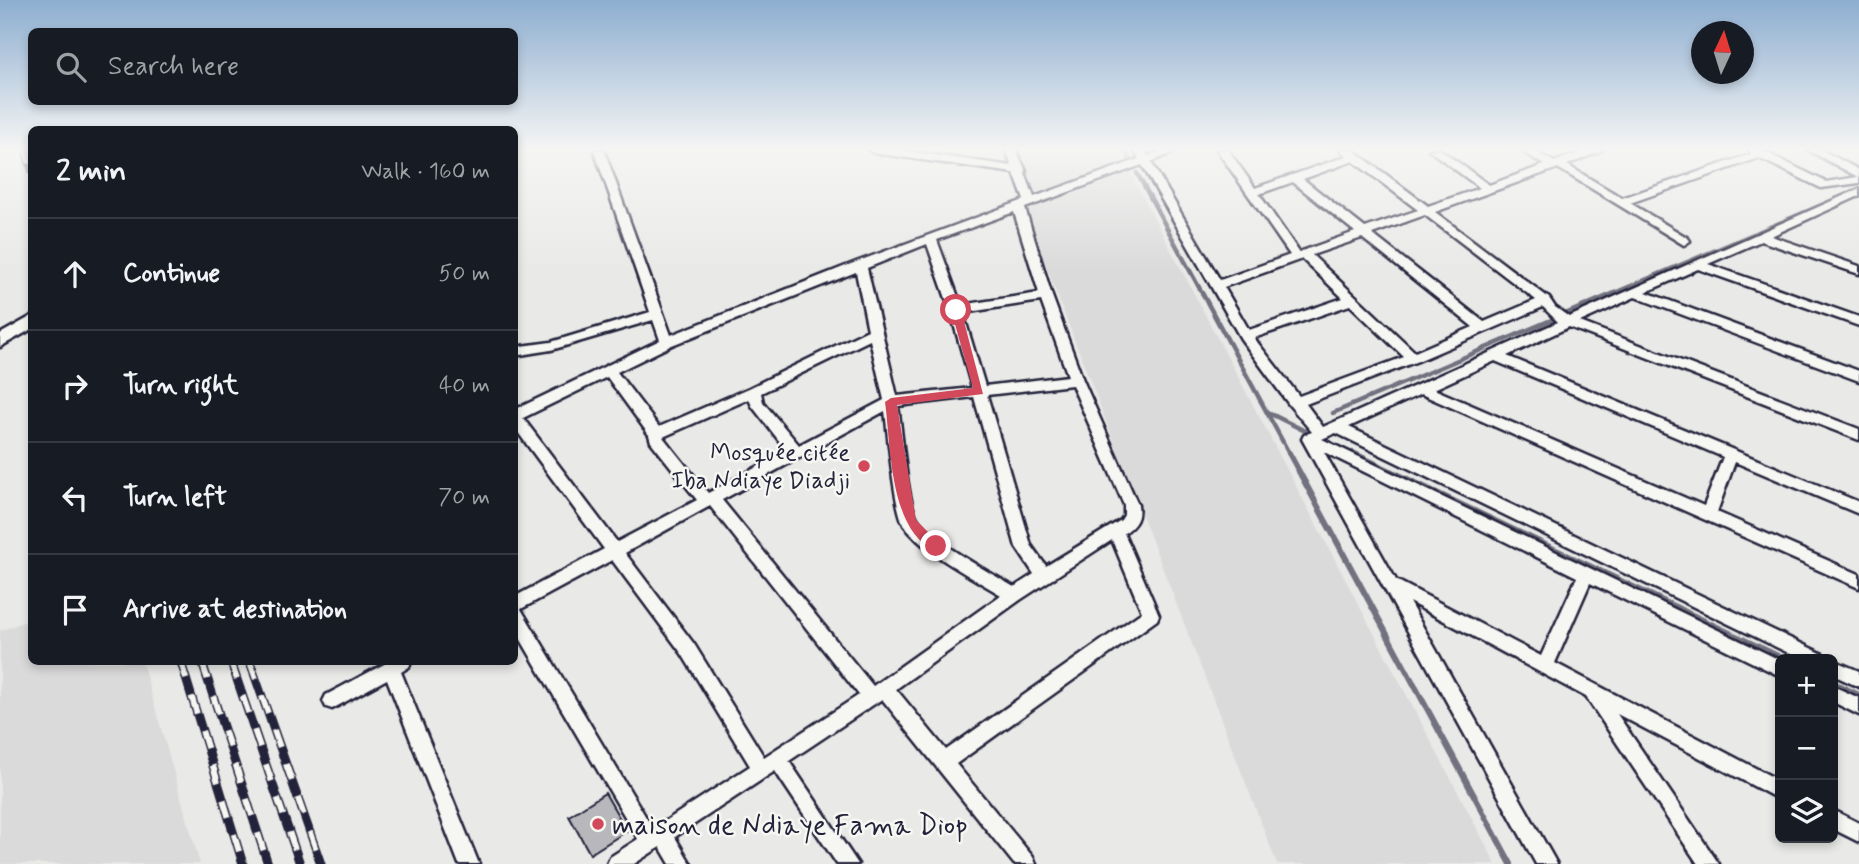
<!DOCTYPE html>
<html lang="en">
<head>
<meta charset="utf-8">
<style>
  :root { --surface:#171b24; --page:#242831; --text:#f1f3f6; --muted:#9ea1a6; --line:#363941 }
  body { margin:0; font-family:Mynerve,sans-serif; background:var(--page); color:var(--text) }
  .controls { position:absolute; right:21px; bottom:21px; display:grid; overflow:hidden; border-radius:10px; box-shadow:0 4px 10px #0003 }
  .controls button { width:63px; height:63px; display:grid; place-items:center; padding:0; border:0; border-bottom:2px solid var(--line); background:var(--surface); color:var(--text); font:35px sans-serif }
  .compass { position:absolute; left:1691px; top:21px; width:63px; height:63px; border-radius:50%; background:var(--surface); box-shadow:0 4px 10px #0003; rotate:4deg }
  .stop { position:absolute; width:21px; height:21px; margin:-16px; border:5px solid #d1495b; border-radius:50%; background:#fff }
  .stop.end { background:#d1495b; border-color:#fff; box-shadow:0 2px 7px #0008 }
  .list { margin:0; padding:0; list-style:none }
  h2 { display:flex; justify-content:space-between; align-items:center; height:91px; margin:0; padding:0 28px; font-size:30px }
  h2 small { font-size:23px; font-weight:400; color:var(--muted) }
  .list li { display:grid; grid-template-columns:46px 1fr auto; gap:21px; align-items:center; box-sizing:border-box; height:112px; padding:0 28px; border-top:2px solid var(--line) }
  .list b { display:block; font-size:26px; white-space:nowrap }
  .list em { font-size:23px; font-style:normal; color:var(--muted) }
  .icon { flex:none; width:38px; height:38px; fill:none; stroke:currentColor; stroke-width:2; stroke-linecap:round; stroke-linejoin:round }
  .map { position:relative; flex:none; width:1859px; height:864px; overflow:hidden }
  .search { position:absolute; background:var(--surface); box-shadow:0 4px 10px #0003; left:28px; top:28px; width:490px; height:77px; display:flex; align-items:center; gap:18px; box-sizing:border-box; padding:0 24px; border-radius:10px; color:var(--muted); font-size:26px }
  .panel { position:absolute; background:var(--surface); box-shadow:0 4px 10px #0003; left:28px; top:126px; width:490px; height:539px; border-radius:10px }
  .map>svg:first-child { display:block }
</style>
</head>
<body>
<div class="map">
<svg width="1859" height="864" viewBox="0 0 1859 864">
  <rect width="100%" height="100%" fill="#e9e9e7"/>
  <filter id="ink" filterUnits="userSpaceOnUse"><feTurbulence type="fractalNoise" baseFrequency=".0143" numOctaves="2"/><feDisplacementMap in="SourceGraphic" scale="14" xChannelSelector="R" yChannelSelector="G"/><feConvolveMatrix kernelMatrix="1 2 1 2 8 2 1 2 1" color-interpolation-filters="sRGB"/></filter>
  <g filter="url(#ink)">
    <!-- built -->
    <path fill="#dadada" d="M1001,150H1118L1496,864H1277Z
      M31,619L32,662H142L200,864H0V631Z"/>
    <g fill="none" stroke-linecap="round" stroke-linejoin="round">
      <!-- stream-far1 -->
      <path stroke="#71717f" stroke-width="4.5" d="M1125,150L1129,158
        M1137,173L1290,455
        M1267,412L1305,431
        M1333,413L1859,189
        M1335,445L1356,455"/>
      <!-- stream -->
      <path stroke="#71717f" stroke-width="6" d="M1289,453L1511,864
        M1353,453L1784,659
        M1833,683L1859,695"/>
    </g>
    <!-- building -->
    <path fill="#b8b8bc" stroke="#22223b" stroke-width="2" d="M605,793L627,831L590,854L569,816Z"/>
    <g fill="none" stroke-linecap="round" stroke-linejoin="round">
      <!-- minor casing -->
      <g stroke="#22223b" stroke-width="5">
        <path id="minor" d="M594,150H604L671,335L856,262L1024,200L1014,173L874,153L869,150H899L1012,166L1006,150H1016L1026,171L1025,173L1034,197L1139,159L1134,150H1144L1148,156L1163,150H1179L1151,162L1220,280L1290,255L1217,150H1228L1255,188L1347,156L1341,150H1353L1428,206L1480,188L1429,150H1441L1489,185L1544,165L1520,150H1533L1554,162L1587,150H1603L1567,165L1622,198L1751,154L1749,150H1761L1826,182L1858,177L1808,150H1822L1859,170V183L1821,188L1759,158L1630,203L1688,238L1690,241L1684,245L1558,168L1435,212L1549,298L1555,307L1569,317L1859,189V196L1771,236L1859,266V274L1761,241L1708,264L1859,317V326L1698,269L1646,292L1859,371V381L1635,297L1580,322L1859,429V440L1569,327L1507,356L1859,502V514L1735,462L1717,512L1859,574V588L1421,394L1349,427L1823,654L1825,659H1801L1336,433L1322,439L1780,660V676L1590,583L1555,663L1780,781V800L1617,714L1719,864H1698L1586,697L1409,602L1557,864H1536L1302,439L1304,435L1312,432L1290,406L1241,339L1142,165L1025,208L1052,296L1083,380L1138,505C1140,518 1136,525 1124,533L1159,615L1157,620L956,764L1033,857L1036,864H1014L882,699L789,761L858,864H837L775,771L675,837L691,864H670L660,847L634,864H607L610,857L638,839L514,628V597L604,549L514,427V410L660,340L653,320L551,350L514,356V347L551,342L650,312ZM1353,161L1418,210L1365,228L1303,179ZM1293,182L1355,232L1299,252L1259,194ZM1014,212L1039,293L961,305L937,240ZM1425,215L1536,300L1484,322L1372,234ZM1362,238L1473,327L1415,352L1312,255ZM927,244L950,310L972,388L897,396L867,268ZM1302,259L1343,298L1249,330L1224,287ZM856,272L868,330L749,388L659,427L617,372L672,345ZM1041,301L1068,376L985,386L963,313ZM1350,305L1404,357L1299,396L1254,338ZM1543,307L1558,322L1323,427L1306,404L1418,361ZM870,340L884,400L799,445L763,402L761,393ZM1495,361L1723,457L1704,506L1434,389ZM607,377L649,435L651,442L697,500L617,542L523,418ZM1072,385L1124,505V515L1121,520L1046,566L1031,545L987,395ZM974,397L1016,547L1034,574L1014,587C990,572 930,541 917,518C907,502 902,429 898,406ZM749,399L752,406L787,451L708,493L663,437ZM885,411C888,434 894,508 904,525C923,553 972,577 1001,595L873,686L722,500ZM1324,452L1577,577L1541,656L1396,580ZM710,506L859,695L764,757L694,644L625,553ZM1112,540L1142,612L946,750L896,689L1020,600ZM612,560L682,654L750,766L653,829L521,609Z
          M1833,660L1859,671V687L1833,675Z
          M388,662H411L409,667L401,672L479,864H459L387,679L332,709L326,707L323,701L326,695Z
          M1833,686L1859,698V715L1833,702Z
          M1833,810L1859,823V842L1833,829Z"/>
      </g>
      <!-- tertiary casing -->
      <g stroke="#22223b" stroke-width="5">
        <path id="tertiary" d="M32,316V329L0,347V334Z"/>
      </g>
      <!-- minor -->
      <use href="#minor" fill="#f6f6f2" fill-rule="evenodd"/>
      <!-- tertiary -->
      <use href="#tertiary" fill="#f6f6f2" fill-rule="evenodd"/>
      <!-- rail-far1 casing -->
      <g stroke="#22223b" stroke-width="7">
        <path id="rail-far1" d="M25,150L32,172"/>
      </g>
      <!-- rail casing -->
      <g stroke="#22223b" stroke-width="9">
        <path id="rail" d="M181,662L243,864
          M202,662L268,864
          M231,662L300,864
          M250,662L321,864"/>
      </g>
      <!-- rail-far1 -->
      <use href="#rail-far1" stroke="#f6f6f2" stroke-width="4.5" stroke-dasharray="14" stroke-linecap="butt"/>
      <!-- rail -->
      <use href="#rail" stroke="#f6f6f2" stroke-width="6" stroke-dasharray="18" stroke-linecap="butt"/>
    </g>
  </g>
  <!-- sky -->
  <linearGradient id="sky" x2="0" y2="1"><stop stop-color="#8daed0"/><stop offset="0.55" stop-color="#f5f5f4"/><stop offset="1" stop-color="#f5f5f4" stop-opacity="0"/></linearGradient>
  <rect width="1859" height="271" fill="url(#sky)"/>
  <!-- route -->
  <path fill="#d1495b" d="M956,307L961,310L983,394L897,405L916,520L942,546L936,551C889,532 891,445 885,402L891,398L973,388L951,310Z"/>
  <!-- markers -->
  <g fill="#d1495b" stroke="#f6f6f2" stroke-width="2.5">
    <circle cx="864" cy="466" r="7"/>
    <circle cx="598" cy="824" r="7"/>
  </g>
  <g text-anchor="middle" stroke-width="5" stroke-linejoin="round" paint-order="stroke">
    <!-- poi labels -->
    <g font-size="24" fill="#22223b" stroke="#f6f6f2" text-anchor="end">
      <text x="850" y="460">Mosquée citée<tspan x="850" dy="28">Iba Ndiaye Diadji</tspan></text>
    </g>
    <!-- near-poi labels -->
    <g font-size="28" fill="#22223b" stroke="#f6f6f2" text-anchor="start">
      <text x="612" y="834">maison de Ndiaye Fama Diop</text>
    </g>
  </g>
</svg>
<div class="controls">
<button>+</button>
<button>−</button>
<button><svg class="icon" aria-label="layers" viewBox="0 0 24 24"><path d="M12 4l9 5-9 5-9-5zM3 14l9 5 9-5"/></svg></button>
</div>
<svg class="compass" viewBox="-18 -18 36 36"><path d="M0-13l5 13h-10z" fill="#e53935"/><path d="M0 13l5-13h-10z" fill="#9ea1a6"/></svg>
<div class="stop" style="left:956px;top:310px"></div>
<div class="stop end" style="left:936px;top:546px"></div>
<div class="search"><svg class="icon" aria-label="search" viewBox="0 0 24 24"><circle cx="10" cy="10" r="6"/><path d="M15 15l6 6"/></svg>Search here</div>
<section class="panel">
<h2>2 min<small>Walk · 160 m</small></h2>
<ul class="list">
<li><svg class="icon" aria-label="ahead" viewBox="0 0 24 24"><path d="M12 20V5M6 11l6-6 6 6"/></svg><div><b>Continue</b></div><em>50 m</em></li>
<li><svg class="icon" aria-label="right" viewBox="0 0 24 24"><path d="M7 20v-9h11M14 6l5 5-5 5"/></svg><div><b>Turn right</b></div><em>40 m</em></li>
<li><svg class="icon" aria-label="left" viewBox="0 0 24 24"><path d="M17 20v-9H6M10 6l-5 5 5 5"/></svg><div><b>Turn left</b></div><em>70 m</em></li>
<li><svg class="icon" aria-label="arrive" viewBox="0 0 24 24"><path d="M6 21V4h12l-3 4 3 4H6"/></svg><div><b>Arrive at destination</b></div></li>
</ul>
</section>
</div>
</body>
</html>
